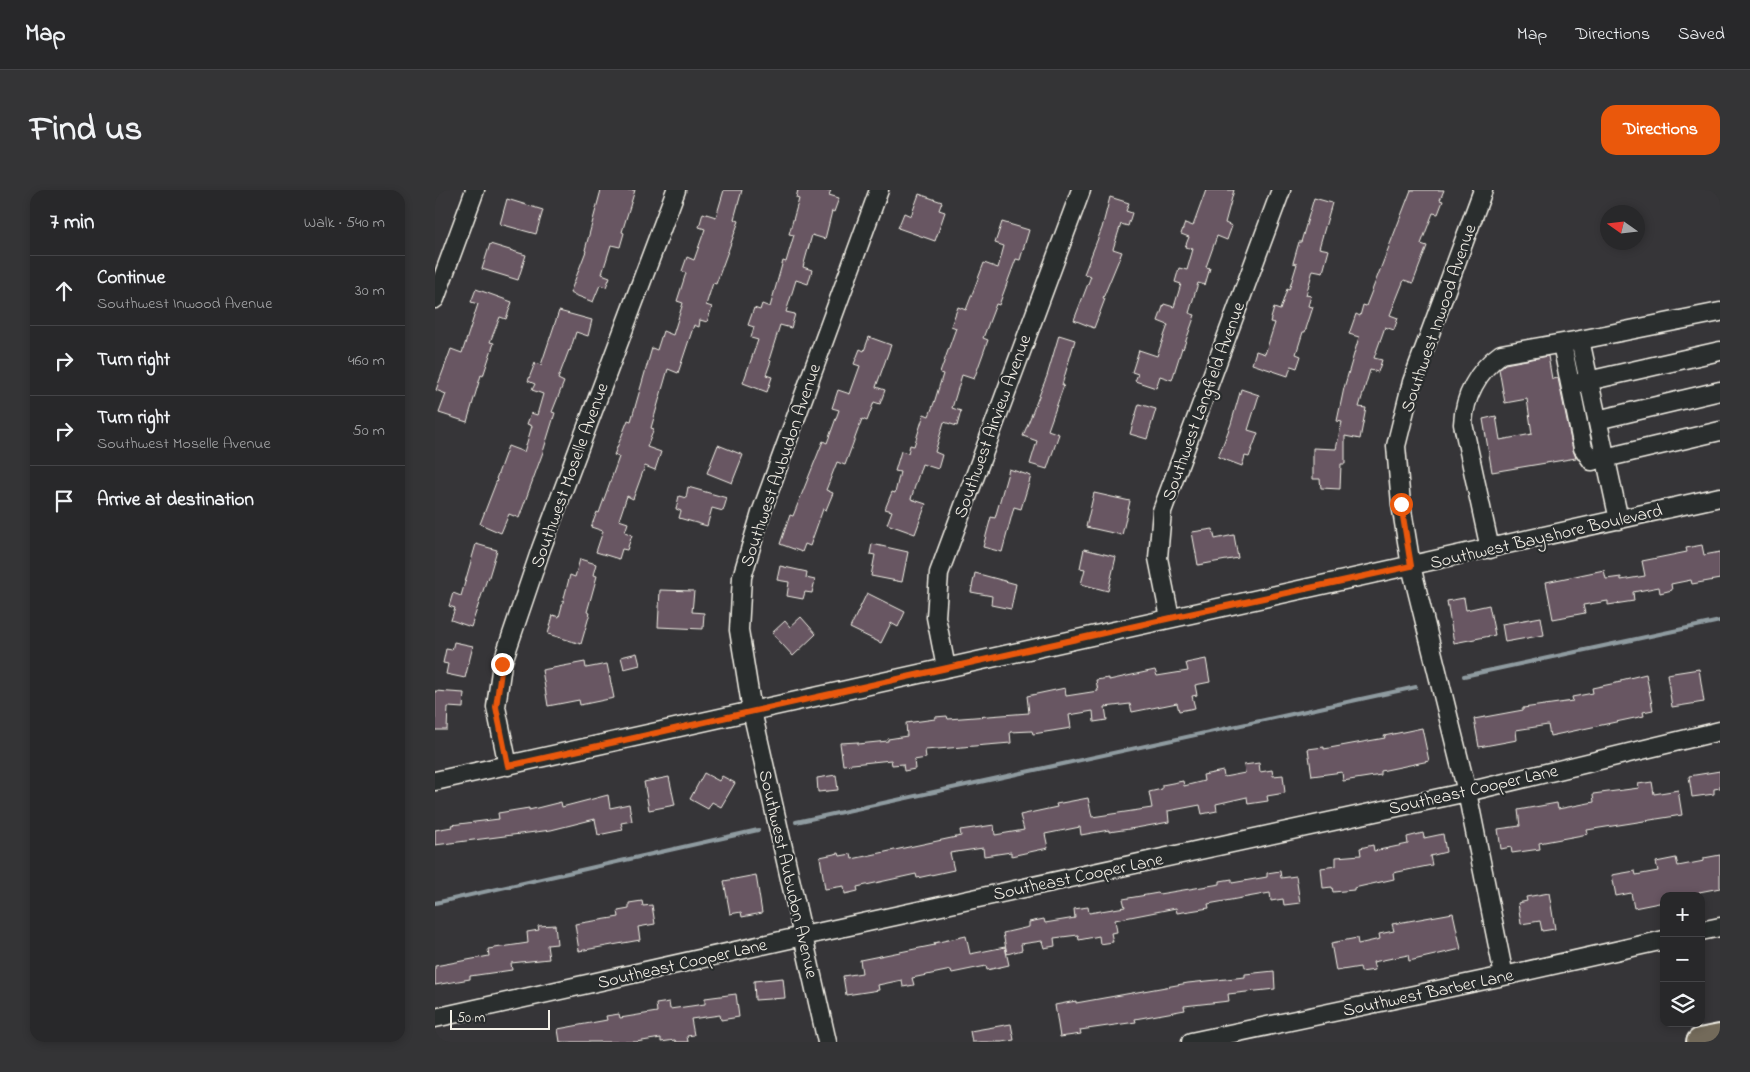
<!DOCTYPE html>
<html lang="en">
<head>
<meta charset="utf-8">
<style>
  :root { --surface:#28282a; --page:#343436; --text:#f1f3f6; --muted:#a5a6a8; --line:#444447; --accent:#ea580c }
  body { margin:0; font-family:"Indie Flower",sans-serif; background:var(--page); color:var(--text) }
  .controls { position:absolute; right:15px; bottom:15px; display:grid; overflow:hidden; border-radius:10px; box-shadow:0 2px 8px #0003 }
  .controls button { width:45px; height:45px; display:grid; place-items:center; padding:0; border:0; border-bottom:1px solid var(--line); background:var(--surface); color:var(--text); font:25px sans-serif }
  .compass { position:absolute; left:1165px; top:15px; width:45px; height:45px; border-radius:50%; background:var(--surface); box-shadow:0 2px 8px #0003; rotate:284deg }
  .scale { position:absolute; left:15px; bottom:12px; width:100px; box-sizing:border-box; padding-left:5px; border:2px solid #f4f1e8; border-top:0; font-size:14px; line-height:18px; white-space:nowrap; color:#f4f1e8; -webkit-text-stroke:4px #2a2d2e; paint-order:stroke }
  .stop { position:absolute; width:15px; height:15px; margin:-11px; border:4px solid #ea580c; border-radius:50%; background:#fff }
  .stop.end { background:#ea580c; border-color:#fff; box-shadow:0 1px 5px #0008 }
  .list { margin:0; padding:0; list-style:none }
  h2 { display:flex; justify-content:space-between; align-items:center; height:65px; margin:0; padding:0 20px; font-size:21px }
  h2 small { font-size:16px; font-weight:400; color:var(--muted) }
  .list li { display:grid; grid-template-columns:32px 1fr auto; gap:15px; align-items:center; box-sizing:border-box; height:70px; padding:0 20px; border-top:1px solid var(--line) }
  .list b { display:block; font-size:19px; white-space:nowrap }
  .list p { margin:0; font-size:16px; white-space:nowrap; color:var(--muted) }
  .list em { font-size:16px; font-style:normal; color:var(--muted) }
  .icon { flex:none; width:28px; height:28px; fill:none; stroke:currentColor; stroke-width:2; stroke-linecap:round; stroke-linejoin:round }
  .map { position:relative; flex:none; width:1285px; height:852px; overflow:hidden; border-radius:15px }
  header { display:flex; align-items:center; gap:30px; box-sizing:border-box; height:70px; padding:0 25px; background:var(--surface); border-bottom:1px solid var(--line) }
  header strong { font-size:24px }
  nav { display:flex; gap:28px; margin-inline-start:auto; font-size:18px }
  .intro { display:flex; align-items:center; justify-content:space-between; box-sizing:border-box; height:120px; padding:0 30px }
  h1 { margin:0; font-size:35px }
  .button { padding:12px 22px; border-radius:15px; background:var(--accent); color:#fff; font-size:18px; font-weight:700 }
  main { display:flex; gap:30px; padding:0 30px }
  aside { flex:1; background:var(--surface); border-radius:15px; box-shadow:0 2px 8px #0003 }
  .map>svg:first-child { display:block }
</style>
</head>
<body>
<header>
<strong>Map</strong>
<nav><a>Map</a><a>Directions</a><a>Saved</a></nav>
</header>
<div class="intro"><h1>Find us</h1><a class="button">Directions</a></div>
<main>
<aside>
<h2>7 min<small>Walk · 540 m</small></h2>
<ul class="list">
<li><svg class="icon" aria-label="ahead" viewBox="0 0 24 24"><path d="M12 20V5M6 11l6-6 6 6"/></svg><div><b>Continue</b><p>Southwest Inwood Avenue</p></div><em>30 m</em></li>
<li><svg class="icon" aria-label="right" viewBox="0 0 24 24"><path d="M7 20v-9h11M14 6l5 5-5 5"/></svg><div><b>Turn right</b></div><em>460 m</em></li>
<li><svg class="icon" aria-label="right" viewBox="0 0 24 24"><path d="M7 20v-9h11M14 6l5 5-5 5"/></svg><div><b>Turn right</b><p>Southwest Moselle Avenue</p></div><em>50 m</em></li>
<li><svg class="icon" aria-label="arrive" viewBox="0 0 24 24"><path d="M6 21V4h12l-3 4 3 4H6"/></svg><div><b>Arrive at destination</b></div></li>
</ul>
</aside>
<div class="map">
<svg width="1285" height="852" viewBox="0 0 1285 852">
  <rect width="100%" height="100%" fill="#363538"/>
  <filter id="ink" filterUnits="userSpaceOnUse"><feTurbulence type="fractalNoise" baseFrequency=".02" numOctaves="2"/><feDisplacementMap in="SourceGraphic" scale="10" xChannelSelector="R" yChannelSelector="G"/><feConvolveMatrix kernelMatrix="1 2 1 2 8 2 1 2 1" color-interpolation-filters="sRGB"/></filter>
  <g filter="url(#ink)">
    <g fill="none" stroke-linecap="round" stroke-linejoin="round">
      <!-- stream -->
      <path stroke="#8f9ba0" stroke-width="4" d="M1029,486L1285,431
        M361,632L981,497
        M0,713L323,640"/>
    </g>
    <!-- building -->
    <path fill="#675762" stroke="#f4f1e8" d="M166,0H200L187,42L189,43L185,57L176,55L167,84L175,87L171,97L165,95L158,112L135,103L151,61L150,60Z
      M289,0H307L299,29L304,31L281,94L278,93L271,115L277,117L272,132L265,130L264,137L259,135L243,183L233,179L216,238L219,239L212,257L226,262L220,280L210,276L198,309L192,306L184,330L193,333L190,342L197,345L192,360L187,359L184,369L161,362L168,341L156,337L162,322L164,323L184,267L179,265L193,230L196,231L217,158L222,160L228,141L238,145L248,113L242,111L251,83L247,81L252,67L259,70L270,39L264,37L268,23L281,27Z
      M363,0H396L394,5L404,8L399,22L397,21L390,49L377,45L368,77L377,80L373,94L361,90L351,122L360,124L356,138L345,135L334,170L336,171L331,185L337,187L332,202L308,193L323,150L316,148L319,137L313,135L319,118L325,120L327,114L335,117L348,71L351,72L359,45L354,44L364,9L361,8Z
      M771,0H799L790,33L797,36L792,50L782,46L771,77L775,78L770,95L763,93L754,123L760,125L748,159L747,158L737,190L725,186L721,198L700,191L703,184L697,182L704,160L722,166L733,135L723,131L729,114L739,117L746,94L740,92L744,78L752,80L758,59L750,57L754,47L746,44L750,33L758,36Z
      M976,0H1009L1005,10L1008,11L1003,24L998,23L986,54L992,56L978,93L969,90L955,125L963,128L959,140L950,137L939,168L947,170L943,182L935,180L924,217L931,218L925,249L910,246V274H906L905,299L886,298L885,289H878V258L901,259L907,232L902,231L909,198L924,147L914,144L921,124L925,126L928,115L931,116Z
      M484,4L507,12L504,20L510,22L500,51L463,38L469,23L476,26Z
      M675,7L694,13L691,21L697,23L693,36L686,34L678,59L687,62L668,108L670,109L659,138L639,130L656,86L649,84L667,38Z
      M879,8L897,13L884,58L894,60L888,82L878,80L871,105L876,106L873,116L878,117L870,142H868L861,164L866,166L862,178L856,176L853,186L817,174L821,161L830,164L840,133L835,132L839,118L845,120L852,99L854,100L862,74L858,73L864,52H866Z
      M72,9L108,20L101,44L65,34Z
      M567,32L594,40L585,70L581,69L564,115L561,114L548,148L553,150L539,189L527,185L517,218L526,221L522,236L509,232L500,262L507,265L503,279L487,274L476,309L491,314L480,344L452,334L457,321L450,319L457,302L460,303L465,282L460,281L466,261L473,263L475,255L479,256L489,224L494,226L499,213L508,184L505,183L521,138L516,136L523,117L531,120L549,73L563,78L569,56L560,53Z
      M55,54L91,65L83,90L47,79Z
      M41,99L77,112L71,129L65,127L55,152L59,153L48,186L46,185L32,232L4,223L11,204L1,200L16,159L27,163L43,114L36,112Z
      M124,121L157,130L153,146L141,142L135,161L134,160L123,189L129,192L117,222L120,223L108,262L84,328L74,324L66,343L45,334L62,290L61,289L73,256L89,262L97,236L92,234L96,223L102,225L108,204L97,200L100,194L93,191L100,173L106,175Z
      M624,145L640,150L627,195H629L613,240L624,244L612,279L595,274L602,251L588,246L612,186Z
      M434,147L456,155L441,197L450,200L445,214L439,212L432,231L427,229L410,275L402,272L391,300L398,303L391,320L388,319L375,356L370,354L367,362L345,354L355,325L358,326L388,251L392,253L404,220L397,218L403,200L415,204L425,176L419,174L425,159L429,161Z
      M1113,166L1117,189L1123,188L1138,260L1141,268L1057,282L1048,229L1061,226L1065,250L1097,244L1092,209L1070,213L1064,179L1070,174Z
      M806,199L824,205L813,240L823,243L814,267L810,266L807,276L783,267L796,234Z
      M704,214L721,219L712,249L695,244Z
      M283,255L308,265L297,293L272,283Z
      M574,279L596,286L586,319L579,317L567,362L548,357L556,327L560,328Z
      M253,297L292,308L288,321L277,318L272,336L244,328L246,321L241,319L244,306L251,308Z
      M659,303L695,311L687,345L651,337Z
      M778,339L780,349L799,345L803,368L763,375L757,342Z
      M41,354L62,360L53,390L52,389L36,437L16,430L20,418L14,416L18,403L26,406Z
      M437,354L473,362L467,392L436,386L440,365L435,364Z
      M1267,355L1269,365L1285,362V389L1257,394L1256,390L1236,394L1237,400L1225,403L1224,397L1198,402L1199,411L1173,415V411L1148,415L1150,423L1118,429L1111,392L1169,380L1171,389L1186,387V390L1210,386L1207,371L1252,362L1251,358Z
      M649,359L681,367L673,401L646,394L650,379L645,378Z
      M145,369L161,374L158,385L162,386L152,422L155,423L146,454L113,444L118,425L124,427L135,385L140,387Z
      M345,376L372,382L371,388L380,390L377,403L370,402L368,409L352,406L354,392L342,390Z
      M540,383L581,394L576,419L556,415L557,406L536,402Z
      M225,400L259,401L257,422L269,423L268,439L223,437Z
      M432,403L470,422L463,437L456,433L446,453L415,438Z
      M1029,408L1031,420L1054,415L1060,445L1019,453L1012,411Z
      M366,427L381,444L358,466L337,443L350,431L355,437Z
      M1106,427L1109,445L1070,452L1067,434Z
      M19,452L38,456L30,488L11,484L13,474L8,473L11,459L17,460Z
      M202,463L205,475L189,479L186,467Z
      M771,469L775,492L760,495L762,505L757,506L760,518L744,521L742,513L697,522L695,514L670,517L672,530L659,532L658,521L634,525L636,538L598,544L597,541L575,542L576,553L490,560L491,568L479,570L480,579L469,581L468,574L457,575L456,570L408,575L405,553L423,552V554L453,551V549L472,546L471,533L500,529V527L512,526L513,529L594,523L592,506L630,498L631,506L663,501L661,490L674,488V490L720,480L722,486L753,481L751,473Z
      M150,472L151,478L172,474L179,508L145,515L144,510L113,516L107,480Z
      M1264,479L1269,512L1237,517L1232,484Z
      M1211,484L1218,520L1208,522L1209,526L1115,546L1113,535L1081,540L1082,550L1044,557L1039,529L1088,520V518L1138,511L1137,507L1158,503L1157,498L1186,492V490Z
      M0,501L29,503L28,518L13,517L12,540H0Z
      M987,538L994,571L946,581V585L908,591L907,582L877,586L873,559L889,557V559L950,548L949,546Z
      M824,573L825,582L837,580L838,586L848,585L850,603L832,606L833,611L813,614L812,607L781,614L782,621L767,624L765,615L733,621L734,632L701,638L674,642V640L646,645L645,637L610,644L613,658L576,666V662L549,666L548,658L515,663L519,680L482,688L481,684L422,697L423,701L410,704L409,696L390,699L385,667L404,663L405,666L416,664L417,669L526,646L525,640L559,635L560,645L589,640L585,625L622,617L621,614L653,608L657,627L717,618L714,602L727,599V595L748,591L749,596L769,591L768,585L788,581L789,587L810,583L809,575Z
      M1285,581V598L1279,599V604L1257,607L1254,586Z
      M269,583L284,591L287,586L300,593L286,617L277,612L273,619L255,609Z
      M401,585L403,600L383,602L382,588Z
      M234,587L240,615L214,620L209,592Z
      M1217,592L1219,604L1243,600L1247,625L1152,640L1153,644L1104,653L1105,659L1077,663L1076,657L1066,659L1063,639L1085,636L1083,620L1122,613L1123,619L1159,612L1158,604L1204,598L1203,594Z
      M173,605L175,618L194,614L197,631L186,633L188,640L163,645L160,629L116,640L0,655V640L17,637L16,635L64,629L63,623L94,618V620L126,612L127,617Z
      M988,643L989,648L1008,644L1011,662L995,666L997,675L958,683L959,689L919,698V700L898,702L897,697L888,698L886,678L901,676V667L926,665L925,658L938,655L939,661L973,654L972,647Z
      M1285,665V698L1264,702L1265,706H1229V712L1199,718L1196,703L1181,706L1177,685L1200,681L1201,685L1223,681L1221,672L1241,668L1243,676L1269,671V668Z
      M845,681L846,688L861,686L865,713L849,715L848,709L836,711L835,703L773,714L774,718L742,723L741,718L680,730L682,742L676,743L678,752L665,754L664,746L644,750L643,745L619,748L620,756L609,758L607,751L586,754L587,760L572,764L568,743L594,737V732L609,729L610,733L640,728L639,719L653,717L654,723L690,717L688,709L723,703L724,704L785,694V691L797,689V693L832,687V683Z
      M321,685L327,723L307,727L306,722L295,724L289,691Z
      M1114,703L1120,739L1107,741L1105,731L1086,734L1083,713L1092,711L1091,707Z
      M207,711L208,716L217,715L220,734L203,737L205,750L144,761L140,734L184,727L183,721L194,719V713Z
      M1018,723L1026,759L974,771L973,765L938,772L940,780L926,782L925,777L901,781L896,753L922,748L923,754L945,749L944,744L959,741L957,734Z
      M120,735L122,754L112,755L114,769L76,773L77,780L35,786V789L0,795V776L54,766L53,759L93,753L92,742L104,740L103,736Z
      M531,746L535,764L570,757L574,775L552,780L551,776L517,783L516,780L477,788L479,795L468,797L467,790L443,795L444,800L411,805L408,786L427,783L425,770L500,755L499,753Z
      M839,781L840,799L793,804L794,811L749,816L750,820L700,829L701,832L645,840L646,844L625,847L620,815L641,811V813L753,793L810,787V784Z
      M348,788L350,808L320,810L319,791Z
      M301,804L304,827L286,830L285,825L256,829L259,845L252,846L253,852H241L240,850L226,852V848L201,852H125L123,839L172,830L171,826L184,824L185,828L222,822L221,814L234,812L235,819L270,814V808Z
      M576,834L579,850L567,852H537L535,841Z"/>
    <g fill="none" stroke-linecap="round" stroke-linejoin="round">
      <!-- minor casing -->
      <g stroke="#f4f1e8" stroke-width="21">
        <path id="minor" d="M1048,0L977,192L961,256L966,314L976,376L1032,602L1069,786
          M0,109L40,0
          M1127,154L1148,258L1157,271L1285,241
          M1144,193L1285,161
          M1162,230L1285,201
          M1184,330L1145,150L1285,122
          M1055,359L1028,234C1029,207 1043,180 1066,164L1145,150
          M735,428L723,368L727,321L846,0
          M511,478L501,427L504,383L646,0
          M73,576L61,517L67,474L106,359L241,0
          M0,591L1285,307
          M1266,741L1285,737
          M0,828L368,746L1032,602L1285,541
          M392,852L317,521L304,440L307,387L326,323L444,0
          M756,852L1069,786L1229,750"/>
      </g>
      <!-- highway casing -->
      <g stroke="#f4f1e8" stroke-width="30">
        <path id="highway" d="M1265,852L1285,848"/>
      </g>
      <!-- minor -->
      <use href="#minor" stroke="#2a2d2e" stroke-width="18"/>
      <!-- highway -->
      <use href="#highway" stroke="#736b5a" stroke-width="26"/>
    </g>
  </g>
  <g fill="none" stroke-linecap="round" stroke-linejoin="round" filter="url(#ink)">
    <!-- route -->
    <path stroke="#ea580c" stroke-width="6" d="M67,474L61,517L73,576L736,428L976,376L966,314"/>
  </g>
  <g text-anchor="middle" stroke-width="4.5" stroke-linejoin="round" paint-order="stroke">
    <!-- street labels -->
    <g font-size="18" fill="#f4f1e8" stroke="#2a2d2e">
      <text transform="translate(1003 128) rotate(-71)" y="6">Southwest Inwood Avenue</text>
      <text transform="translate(768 211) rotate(-70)" y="6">Southwest Langfield Avenue</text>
      <text transform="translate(557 236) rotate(-70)" y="6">Southwest Airview Avenue</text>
      <text transform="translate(345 275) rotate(-71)" y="6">Southwest Aubudon Avenue</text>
      <text transform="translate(134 285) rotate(-70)" y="6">Southwest Moselle Avenue</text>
      <text transform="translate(1111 346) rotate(-13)" y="6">Southwest Bayshore Boulevard</text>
      <text transform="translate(1038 599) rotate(-13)" y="6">Southeast Cooper Lane</text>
      <text transform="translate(354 684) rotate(77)" y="6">Southwest Aubudon Avenue</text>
      <text transform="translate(643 686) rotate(-12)" y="6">Southeast Cooper Lane</text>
      <text transform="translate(247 773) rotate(-13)" y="6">Southeast Cooper Lane</text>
      <text transform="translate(993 802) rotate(-12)" y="6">Southwest Barber Lane</text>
    </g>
  </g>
</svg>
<div class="controls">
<button>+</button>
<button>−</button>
<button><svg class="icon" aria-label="layers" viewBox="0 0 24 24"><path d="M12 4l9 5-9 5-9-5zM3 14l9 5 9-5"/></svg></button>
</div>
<svg class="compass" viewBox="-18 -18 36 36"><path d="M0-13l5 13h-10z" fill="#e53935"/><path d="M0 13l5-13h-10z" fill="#a5a6a8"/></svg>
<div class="scale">50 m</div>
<div class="stop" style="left:966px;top:314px"></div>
<div class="stop end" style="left:67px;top:474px"></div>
</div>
</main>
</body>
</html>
